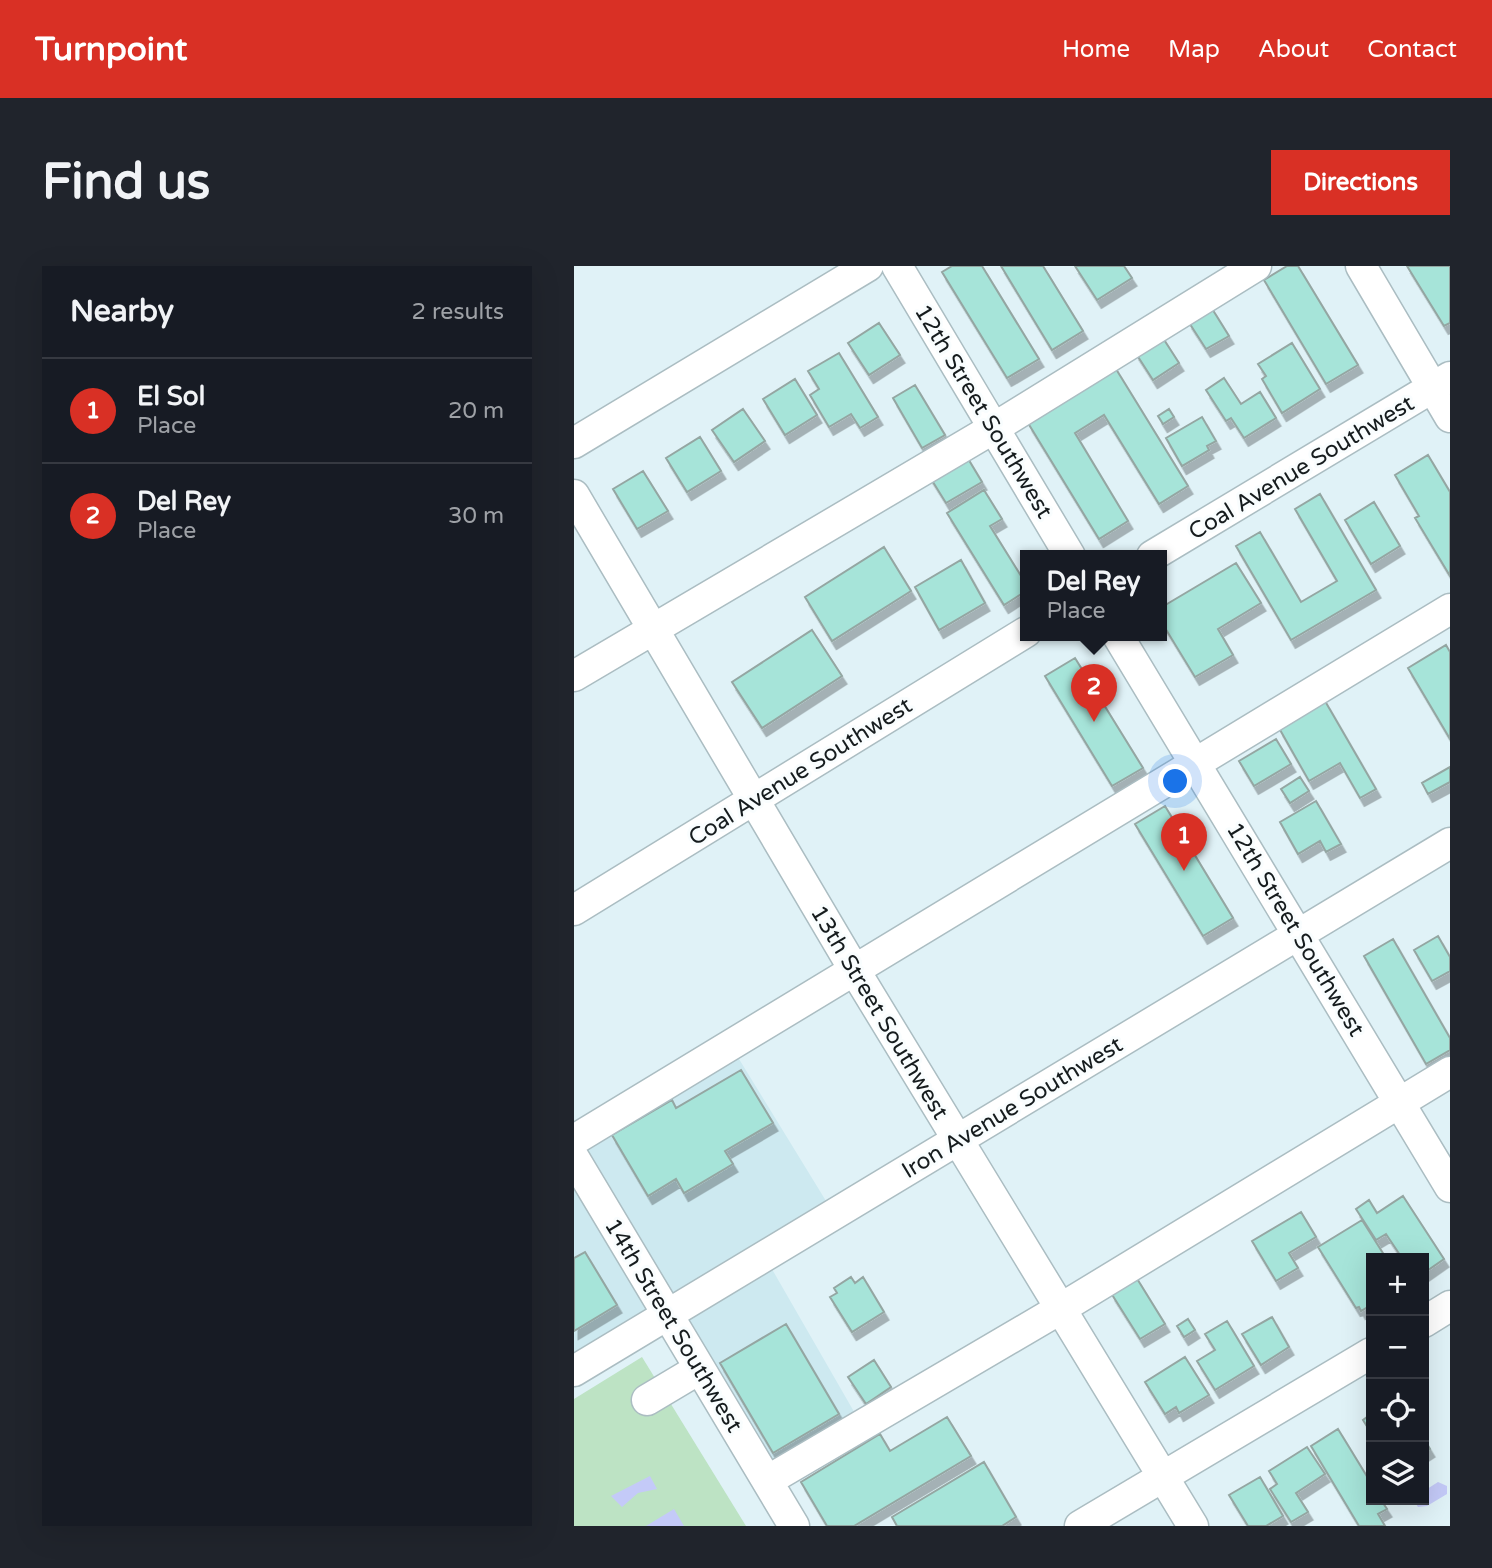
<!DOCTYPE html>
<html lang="en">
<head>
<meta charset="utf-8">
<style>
  :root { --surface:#171b24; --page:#20242c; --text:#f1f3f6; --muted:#9ea1a6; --line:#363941; --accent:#d93025 }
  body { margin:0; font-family:"Varela Round",sans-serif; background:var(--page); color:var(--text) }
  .controls { position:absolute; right:21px; bottom:21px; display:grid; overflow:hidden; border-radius:0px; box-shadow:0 7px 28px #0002 }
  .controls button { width:63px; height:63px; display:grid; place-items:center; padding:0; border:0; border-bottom:2px solid var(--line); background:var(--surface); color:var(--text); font:35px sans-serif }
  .you { position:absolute; left:602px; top:516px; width:24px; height:24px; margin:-18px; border:5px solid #fff; border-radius:50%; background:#1a73e8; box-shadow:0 0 0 10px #1a73e833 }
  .badge { display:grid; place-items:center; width:46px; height:46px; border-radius:50%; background:var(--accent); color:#fff; font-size:23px; font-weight:700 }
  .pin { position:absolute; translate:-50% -58px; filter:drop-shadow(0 2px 4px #0008) }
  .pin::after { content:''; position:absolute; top:37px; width:24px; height:21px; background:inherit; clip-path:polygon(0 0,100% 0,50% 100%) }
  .popup { position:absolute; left:446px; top:284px; width:147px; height:91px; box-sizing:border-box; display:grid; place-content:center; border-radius:0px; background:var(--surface); filter:drop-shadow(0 2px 5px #0005); font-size:23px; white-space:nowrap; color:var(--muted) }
  .popup b { font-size:26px; color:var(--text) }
  .popup::after { content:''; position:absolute; left:50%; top:100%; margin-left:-14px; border:14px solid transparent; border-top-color:var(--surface) }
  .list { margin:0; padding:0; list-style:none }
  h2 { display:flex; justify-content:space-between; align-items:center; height:91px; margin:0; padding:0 28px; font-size:30px }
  h2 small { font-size:23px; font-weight:400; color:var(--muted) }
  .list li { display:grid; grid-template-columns:46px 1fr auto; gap:21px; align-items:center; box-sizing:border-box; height:105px; padding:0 28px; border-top:2px solid var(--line) }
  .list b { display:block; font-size:26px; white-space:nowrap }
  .list p { margin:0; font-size:23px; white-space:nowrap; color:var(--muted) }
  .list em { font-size:23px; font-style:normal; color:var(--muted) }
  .icon { flex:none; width:38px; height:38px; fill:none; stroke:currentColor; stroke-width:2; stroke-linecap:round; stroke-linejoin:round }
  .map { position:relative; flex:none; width:876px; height:1260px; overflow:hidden; border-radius:0px }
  header { display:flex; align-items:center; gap:42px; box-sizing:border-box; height:98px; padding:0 35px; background:var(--accent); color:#fff }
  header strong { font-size:33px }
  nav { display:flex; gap:38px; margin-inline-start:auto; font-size:24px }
  .intro { display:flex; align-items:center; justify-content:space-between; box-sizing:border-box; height:168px; padding:0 42px }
  h1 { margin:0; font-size:49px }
  .button { padding:18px 32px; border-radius:0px; background:var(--accent); color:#fff; font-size:24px; font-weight:700 }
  main { display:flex; gap:42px; padding:0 42px }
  aside { flex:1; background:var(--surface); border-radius:0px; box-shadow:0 7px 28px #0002 }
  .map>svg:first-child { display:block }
</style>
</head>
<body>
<header>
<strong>Turnpoint</strong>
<nav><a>Home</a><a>Map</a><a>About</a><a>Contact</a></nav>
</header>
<div class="intro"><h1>Find us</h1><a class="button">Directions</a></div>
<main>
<aside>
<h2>Nearby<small>2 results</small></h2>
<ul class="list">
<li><span class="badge">1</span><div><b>El Sol</b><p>Place</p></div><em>20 m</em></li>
<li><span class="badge">2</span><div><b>Del Rey</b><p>Place</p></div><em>30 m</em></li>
</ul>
</aside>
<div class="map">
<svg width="876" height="1260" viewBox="0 0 876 1260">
  <defs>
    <filter id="shadow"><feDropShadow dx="4.5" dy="8" stdDeviation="0" flood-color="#0004"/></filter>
  </defs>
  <rect width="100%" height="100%" fill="#e0f2f7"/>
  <!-- built -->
  <path fill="#cde9f0" d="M157,780L260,948L191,991L294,1170L200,1226L93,1050L0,1105V874Z"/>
  <!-- green -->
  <path fill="#bde3c4" d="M68,1091L172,1260H0V1133Z"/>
  <!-- water -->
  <path fill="#c4caf8" d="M76,1210L83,1223L64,1227L48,1241L37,1230Z
    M864,1216L873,1220V1228L853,1240L844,1241L840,1235L850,1234V1225Z
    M100,1243L110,1260H72Z"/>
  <!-- building -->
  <path fill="#a6e4d9" stroke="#94a6a2" stroke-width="2" filter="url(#shadow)" d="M378,0H408L465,93L433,112L368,6Z
    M427,0H469L509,65L478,84Z
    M501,0H550L558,12L523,34Z
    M713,0H724L784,99L752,118L690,14Z
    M833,0H876V57L870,60Z
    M637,41L655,70L632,83L614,55Z
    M305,57L326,89L295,109L274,77Z
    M587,69L605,97L579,114L561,86Z
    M718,77L746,123L708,147L688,113L692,110L684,98Z
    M265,87L304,151L286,162L277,148L255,161L236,129L245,123L234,105Z
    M542,103L614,220L585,238L530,149L501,167L554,255L525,273L454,157Z
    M650,112L667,138L686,126L702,152L670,172L657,152L652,155L632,124Z
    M221,113L243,149L211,169L189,133Z
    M341,119L371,169L348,182L319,132Z
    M169,143L191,175L160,196L138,164Z
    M595,143L600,151L589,158L584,150Z
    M628,151L642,175L633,180L635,184L608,200L592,172Z
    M126,171L147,205L113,226L92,192Z
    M390,186L408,216L372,237L354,208Z
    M854,189L876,226V310L841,252L845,250L821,209Z
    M69,205L94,245L63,263L39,223Z
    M410,224L428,253L416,260L452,318V325L430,339L373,247Z
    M746,228L802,324L717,374L662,280L686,266L727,336L763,315L721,243Z
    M800,236L826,280L797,298L771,254Z
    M310,281L337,325L258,375L231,331Z
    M387,294L411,337L365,364L341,321Z
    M662,297L687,337L644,363L659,389L621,411L588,357V341Z
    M238,364L268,410L188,462L158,416Z
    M872,379L876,386V473L834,402Z
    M501,392L569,502L538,520L471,410Z
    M751,435L802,523L786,532L766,497L735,515L705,462Z
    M702,473L717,498L680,520L665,495Z
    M876,501V516L854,528L848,517Z
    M726,511L735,525L716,537L707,523Z
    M742,535L767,578L752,586L746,575L724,588L706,556Z
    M591,540L659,652L629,670L561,558Z
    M864,670L876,691V705L858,715L840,684Z
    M819,673L876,772V784L852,798L790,690Z
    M167,804L199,857L151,885L159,898L110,927L102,913L74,930L38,869L98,834L102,842Z
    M829,930L870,993L850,1007V992H828L812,968L802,974L782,943L795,934L803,947Z
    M727,946L742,971L715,987L724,1002L702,1015L678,975Z
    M788,954L812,992H797V1039L787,1045L785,1041L782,1042L744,981Z
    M11,986L43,1039L0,1065V992Z
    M277,1011L281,1017L289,1011L310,1046L278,1066L256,1031L263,1027L260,1022Z
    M562,1011L591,1058L566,1073L537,1027Z
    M698,1051L715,1081L687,1099L668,1068Z
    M614,1053L621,1064L610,1071L603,1060Z
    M653,1055L680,1100L641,1124L623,1095L641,1084L631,1068Z
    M212,1058L265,1148L199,1187L146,1097Z
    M611,1091L635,1129L605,1147L602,1141L591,1148L571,1116Z
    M300,1094L317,1121L292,1138L274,1111Z
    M797,1148V1167L789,1154Z
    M373,1151L397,1190L280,1260H253L227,1216L306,1168L316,1185Z
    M764,1163L797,1217V1234H807L813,1243L804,1248L811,1260H785L737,1180Z
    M850,1173L856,1183L850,1187Z
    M733,1181L751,1208L722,1227L734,1246L717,1256L696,1223L703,1218L695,1205Z
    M410,1196L442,1251L428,1260H323L318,1251Z
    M686,1211L709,1250L692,1260H674L655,1229Z"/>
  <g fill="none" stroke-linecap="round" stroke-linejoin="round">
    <!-- minor casing -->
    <g stroke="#abbdc2" stroke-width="33">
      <path id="minor" d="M323,0L496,290
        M787,0L876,151
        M0,177L294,0
        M0,229L281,705L619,1260
        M578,290L876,111
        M544,370L876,921
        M0,410L420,162L682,0
        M0,644L452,366
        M0,874L876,343
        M0,892L220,1260
        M850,1056L876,1040
        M0,1105L876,577
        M73,1134L125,1103
        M193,1215L486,1043L876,806
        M506,1260L797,1087"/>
    </g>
    <!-- minor -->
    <use href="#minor" stroke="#fff" stroke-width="30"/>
  </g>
  <g text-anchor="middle" stroke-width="6" stroke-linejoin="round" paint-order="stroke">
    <!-- street labels -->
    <g font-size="23" fill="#161c1e" stroke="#f9fdfe">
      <text transform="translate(410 145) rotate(59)" y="8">12th Street Southwest</text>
      <text transform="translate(727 201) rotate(-31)" y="8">Coal Avenue Southwest</text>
      <text transform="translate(226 505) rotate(-32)" y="8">Coal Avenue Southwest</text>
      <text transform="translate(722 663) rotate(59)" y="8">12th Street Southwest</text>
      <text transform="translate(306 746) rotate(59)" y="8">13th Street Southwest</text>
      <text transform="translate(438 841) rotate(-31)" y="8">Iron Avenue Southwest</text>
      <text transform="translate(100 1059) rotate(59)" y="8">14th Street Southwest</text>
    </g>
  </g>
</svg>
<div class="controls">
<button>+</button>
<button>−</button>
<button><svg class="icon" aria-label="locate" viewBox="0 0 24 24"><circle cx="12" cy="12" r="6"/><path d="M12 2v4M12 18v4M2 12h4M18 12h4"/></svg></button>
<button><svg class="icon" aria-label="layers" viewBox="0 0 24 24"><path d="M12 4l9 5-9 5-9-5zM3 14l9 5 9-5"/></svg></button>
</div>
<div class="you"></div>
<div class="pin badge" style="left:610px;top:605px">1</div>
<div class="pin badge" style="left:520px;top:456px">2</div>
<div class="popup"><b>Del Rey</b>Place</div>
</div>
</main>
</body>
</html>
